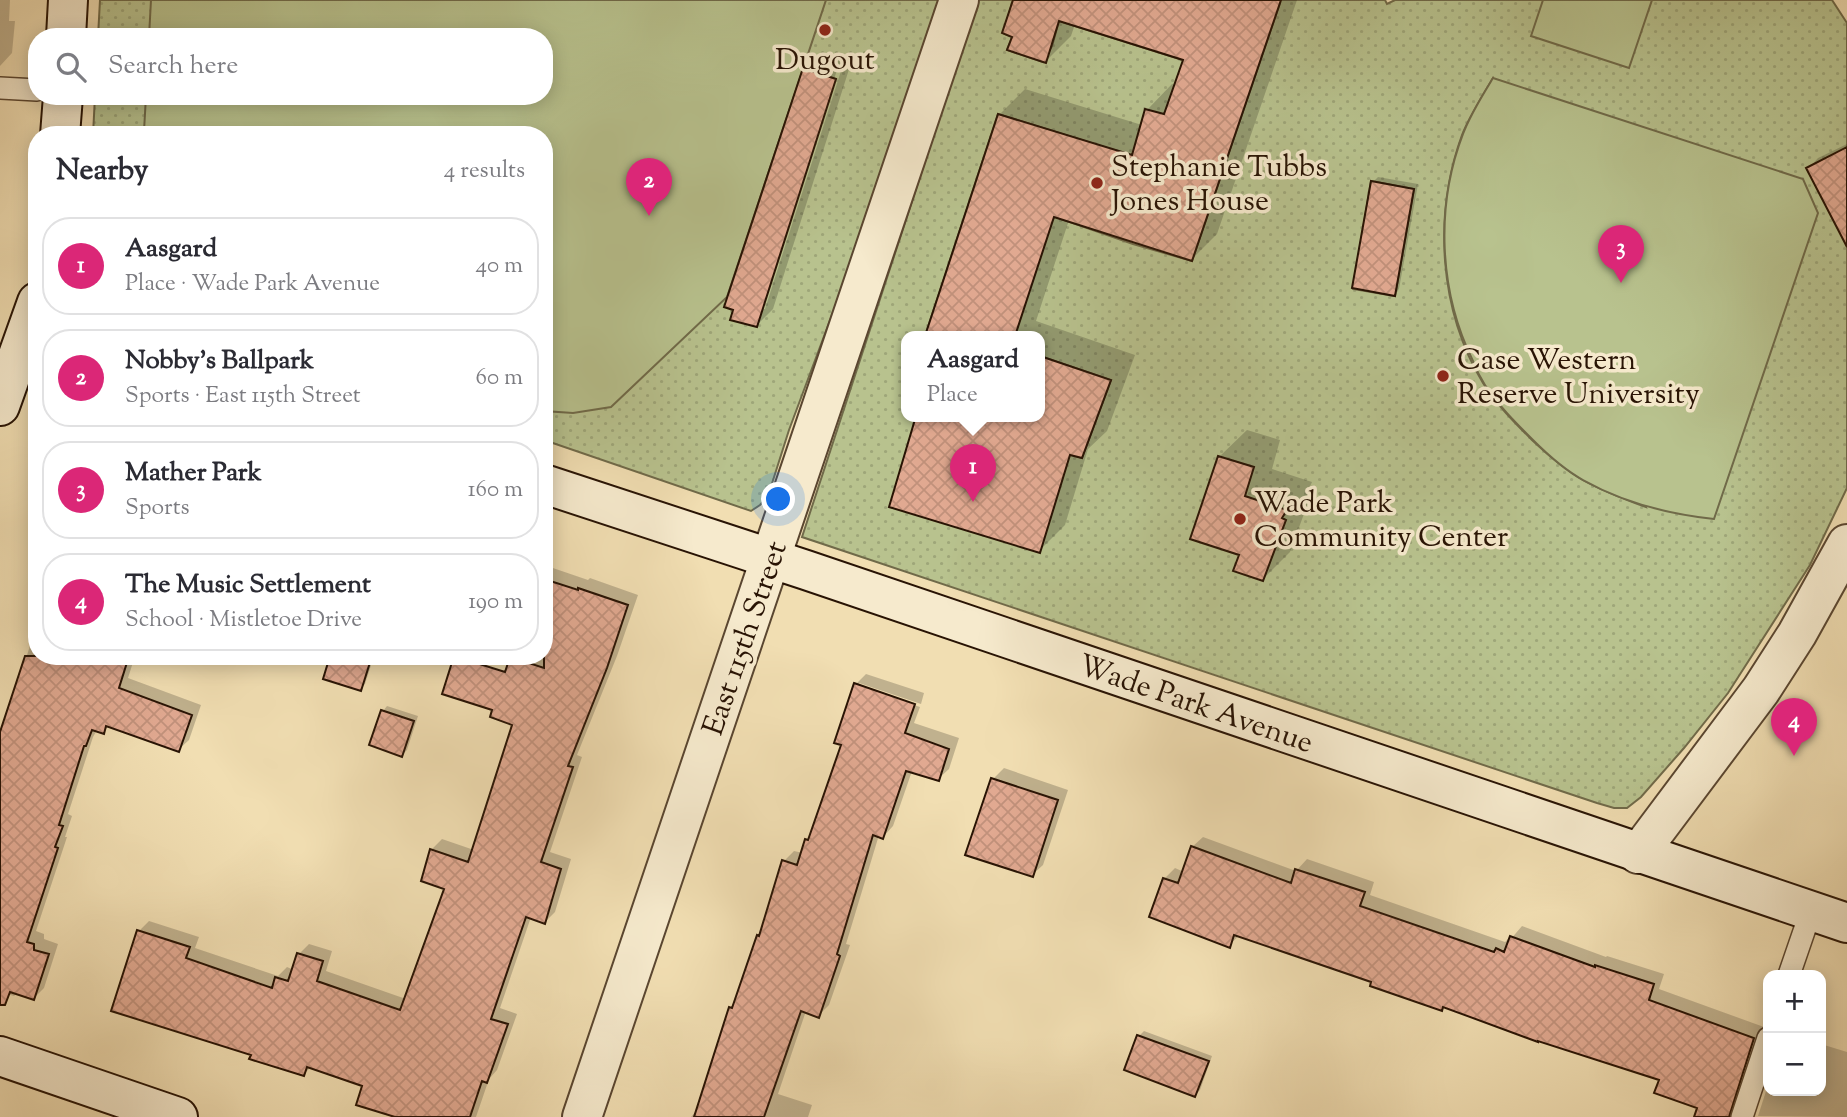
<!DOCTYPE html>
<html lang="en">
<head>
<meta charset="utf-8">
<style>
  :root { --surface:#fff; --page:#f7f7f7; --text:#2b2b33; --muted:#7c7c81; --line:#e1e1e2; --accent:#db2777 }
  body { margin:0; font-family:"Sorts Mill Goudy",serif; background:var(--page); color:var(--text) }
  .controls { position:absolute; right:21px; bottom:21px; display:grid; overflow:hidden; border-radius:14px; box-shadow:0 4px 18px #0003 }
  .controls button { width:63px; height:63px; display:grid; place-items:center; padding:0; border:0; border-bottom:2px solid var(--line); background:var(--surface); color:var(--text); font:35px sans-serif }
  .you { position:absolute; left:779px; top:500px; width:24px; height:24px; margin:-18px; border:5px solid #fff; border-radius:50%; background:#1a73e8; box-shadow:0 0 0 10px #1a73e833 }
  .badge { display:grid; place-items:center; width:46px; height:46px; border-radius:50%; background:var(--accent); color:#fff; font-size:23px; font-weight:700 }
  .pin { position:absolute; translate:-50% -58px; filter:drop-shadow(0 2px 4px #0008) }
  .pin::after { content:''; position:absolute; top:37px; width:24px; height:21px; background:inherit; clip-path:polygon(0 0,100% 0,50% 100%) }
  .popup { position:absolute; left:901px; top:331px; width:144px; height:91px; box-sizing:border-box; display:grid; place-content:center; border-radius:14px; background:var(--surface); filter:drop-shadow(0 2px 5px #0005); font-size:23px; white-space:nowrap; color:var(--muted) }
  .popup b { font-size:26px; color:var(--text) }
  .popup::after { content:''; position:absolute; left:50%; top:100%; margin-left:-14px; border:14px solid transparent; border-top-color:var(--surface) }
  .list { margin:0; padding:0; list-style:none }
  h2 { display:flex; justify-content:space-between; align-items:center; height:91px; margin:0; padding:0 28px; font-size:30px }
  h2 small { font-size:23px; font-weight:400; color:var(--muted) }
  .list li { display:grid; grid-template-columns:46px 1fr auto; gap:21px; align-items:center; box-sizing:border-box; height:98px; margin:0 14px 14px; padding:0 14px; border:2px solid var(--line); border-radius:28px }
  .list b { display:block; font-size:26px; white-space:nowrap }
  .list p { margin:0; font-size:23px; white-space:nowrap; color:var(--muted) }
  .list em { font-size:23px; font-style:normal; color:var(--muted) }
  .icon { flex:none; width:38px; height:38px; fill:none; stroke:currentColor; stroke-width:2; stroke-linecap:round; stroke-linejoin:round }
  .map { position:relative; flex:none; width:1847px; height:1117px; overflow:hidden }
  .search { position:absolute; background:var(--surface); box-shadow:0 4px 18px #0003; left:28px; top:28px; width:525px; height:77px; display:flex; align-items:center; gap:18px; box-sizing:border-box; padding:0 24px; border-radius:28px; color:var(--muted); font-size:26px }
  .panel { position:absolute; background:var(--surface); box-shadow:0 4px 18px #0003; left:28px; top:126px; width:525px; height:539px; border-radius:28px }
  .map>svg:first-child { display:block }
</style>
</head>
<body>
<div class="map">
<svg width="1847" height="1117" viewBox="0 0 1847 1117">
  <defs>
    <pattern id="green-dots" width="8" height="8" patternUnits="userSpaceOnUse" patternTransform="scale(1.75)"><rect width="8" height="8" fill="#b8c28e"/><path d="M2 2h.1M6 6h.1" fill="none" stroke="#9ea679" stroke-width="1.8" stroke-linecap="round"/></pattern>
    <pattern id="building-cross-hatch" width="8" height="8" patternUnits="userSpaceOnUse" patternTransform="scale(1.75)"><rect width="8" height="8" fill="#e1a991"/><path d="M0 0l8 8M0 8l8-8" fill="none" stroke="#c1917b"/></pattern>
  </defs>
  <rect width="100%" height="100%" fill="#f1deb2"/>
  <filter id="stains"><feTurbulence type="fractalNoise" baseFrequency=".00286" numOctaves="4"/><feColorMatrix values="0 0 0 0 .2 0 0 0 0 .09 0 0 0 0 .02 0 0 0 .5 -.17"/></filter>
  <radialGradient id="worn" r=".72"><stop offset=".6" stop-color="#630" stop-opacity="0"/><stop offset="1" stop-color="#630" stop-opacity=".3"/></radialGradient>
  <!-- green -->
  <path fill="url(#green-dots)" stroke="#706a49" stroke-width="2" fill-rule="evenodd" d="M100,0H942L854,256L789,430L768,496L760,505L751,511L544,440V135H93L95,96H544V37H98Z
    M978,0H1013L1003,33L1012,37L1007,50L1043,62L1052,46L1059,21L1205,67L1149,161L998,114L925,336H906V393L904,402L906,403V416H949L1082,458L1111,380L1040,356V336H979L1021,205L1133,244L1192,261L1280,3L1273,0H1385L1387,4L1395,0H1832L1847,23V488L1810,565L1728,693L1684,748L1641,797L1627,808H1614L1597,803C1333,714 1068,625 802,537ZM1493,78L1646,507C1624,499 1603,491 1583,480C1564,469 1547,454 1532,440C1515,423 1496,404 1483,383C1439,310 1433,215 1462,135C1470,115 1482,97 1493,78ZM1371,181L1414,189L1395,296L1353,289Z"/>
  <!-- pitch -->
  <path fill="#b8c28e" stroke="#706a49" stroke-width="2" d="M151,0H826L727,297L611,407L573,413L544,411V135H146L144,131L146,96H544V37H149Z
    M1543,0H1652L1629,68L1531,36Z
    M1493,78L1803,179L1818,213L1714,519C1667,514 1624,503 1583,480C1565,470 1548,455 1533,440C1516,423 1498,405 1485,385C1480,377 1476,369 1473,361C1439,292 1435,207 1463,134C1470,115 1482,96 1493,78Z"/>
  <!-- shadow -->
  <path fill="#0003" fill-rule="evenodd" d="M0,0H10L9,21H15L12,53L0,66Z
    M1015,0H1297L1217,234L1192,259L1069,220L1036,321L1135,355L1107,431L1088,449L1065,525L1039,551L1040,336H927L999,115L1025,89L1142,125L1147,110L1172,84L1176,85L1185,59L1075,24L1071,36L1046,61L1014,36Z
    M821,53L851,63L773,309L757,325L735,309L805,69ZM837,70L841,71L765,309H761Z
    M1847,144V211L1808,169L1818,158Z
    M1378,177L1418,184L1399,289L1394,294L1373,182Z
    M1247,430L1280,440L1272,469L1312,482L1308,491L1312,492L1290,552L1263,579L1241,554L1219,457Z
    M550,567L588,580L590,578L638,595L617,656L577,755L582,757L550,852L571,859L555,912L545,922L531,917L500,1008L517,1014L497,1070L489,1079L476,1117H401L364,1084L312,1066L304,1074L253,1054L139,931L149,921L199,937L195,948L278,976L287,967L294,970L299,954L309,944L332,951L326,971L406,999L446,888L431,850L442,839L474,850L514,723L508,721L530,656H544V573Z
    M37,624V656H135L128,678L201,705L189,740L178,750L110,725L103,732L97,730L93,737L68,814L72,816L65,837H67L36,931L44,934V939L58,944L44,988L34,998L17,993L14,996L0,992V739Z
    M332,656H374L365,684L360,689Z
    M866,674L924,693L921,704L859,683V687L920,707L914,723L959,738L949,769L938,779L912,771L893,826L883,837L879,835L846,944L850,945L829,1005L818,1016L806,1011L778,1094L812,1105L808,1117H691L698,1109L731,1008L735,1004L758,936L762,933L784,861L794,851L803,853L807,840L811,836L843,744L856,684Z
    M387,706L418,716L407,750L402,755L383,711Z
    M1004,768L1068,790L1043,865L1032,875L993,779Z
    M1203,837L1296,871L1307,859L1374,882L1370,895L1505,942L1508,939L1510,940L1522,926L1606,957L1607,956L1664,974L1659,989L1764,1027L1739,1106L1729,1117H1696L1699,1107L1661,1079L1445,1006L1442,1009L1374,981L1240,935L1229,945L1164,879L1175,868L1184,872L1192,847Z
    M1144,1031L1212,1056L1200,1090L1195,1095L1139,1036Z
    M1821,1044L1847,1052V1117L1758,1116L1768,1085V1091H1821Z"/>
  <!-- building -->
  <path fill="url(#building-cross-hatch)" stroke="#281304" stroke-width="2" d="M1013,0H1281L1192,261L1054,217L1015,336H925L998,114L1132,155L1145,109L1164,114L1183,60L1059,21L1046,63L1007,50L1012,37L1002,33Z
    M803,68L836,79L757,327L730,320L733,310L724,307Z
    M1847,147V247L1806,168Z
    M1371,181L1414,189L1395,296L1352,288Z
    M1040,356L1111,380L1082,458L1070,455L1040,553L889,507L916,416H1040Z
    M1218,456L1254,467L1245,496L1287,510L1282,518L1286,520L1263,581L1233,571L1239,555L1190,539Z
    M544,579L578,590V588L628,605L607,668L568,766L573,767L541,862L561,869L545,924L526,917L491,1019L508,1024L487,1083L482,1081L470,1117H395L356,1105L362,1086L307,1067L304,1076L249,1059L251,1055L111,1011L137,930L190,947L186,958L272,988L275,977L288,981L297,953L323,961L317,981L400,1010L444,889L421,881L430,849L468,862L512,725L490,717L492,710L442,694L454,656L505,672L510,657L544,668Z
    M25,656H129L119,688L192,715L179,752L106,726L104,734L92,730L86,746H84L59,825L63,826L55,847L58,848L27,942L34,944V950L49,954L34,1000L10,992L5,1005H0V732Z
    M330,656H372L361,691L323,679Z
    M854,683L915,704L905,733L949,749L939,781L906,771L883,839L873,835L837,954L840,956L819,1018L801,1011L764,1117H694L729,1007L732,1008L757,935L759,936L782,860L797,865L805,839L808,840L841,745L834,743Z
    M381,710L414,721L402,757L369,745Z
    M991,778L1058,800L1033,877L965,855Z
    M1191,846L1291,883L1295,869L1365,892L1360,906L1494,952L1496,948L1504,952L1510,936L1595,967V965L1654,984L1649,1000L1754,1038L1729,1117H1694L1697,1108L1654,1093L1659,1080L1538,1041V1042L1443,1007L1442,1011L1370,986L1371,982L1234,935L1230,948L1149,917L1163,878L1178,883Z
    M1137,1035L1209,1061L1195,1097L1124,1070Z"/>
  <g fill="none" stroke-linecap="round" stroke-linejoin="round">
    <!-- lane casing -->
    <g stroke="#5a4630" stroke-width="24">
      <path id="lane" d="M0,88L37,90
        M1789,975L1811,911
        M1742,1117L1768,1038"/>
    </g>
    <!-- street casing -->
    <g stroke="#5a4630" stroke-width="42">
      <path id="street" d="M1638,854L1761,690L1797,634L1847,544
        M582,1117L959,0"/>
    </g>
    <!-- secondary casing -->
    <g stroke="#281304" stroke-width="42">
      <path id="secondary" d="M66,37L68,0
        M60,135L63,96
        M0,406L37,302
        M544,484L806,570L1847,923
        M0,1056L178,1117"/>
    </g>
    <!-- lane -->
    <use href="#lane" stroke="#f6eacd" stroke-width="21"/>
    <!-- street -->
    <use href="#street" stroke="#f6eacd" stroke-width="38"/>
    <!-- secondary -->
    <use href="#secondary" stroke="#f6eacd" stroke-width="38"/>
  </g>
  <!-- markers -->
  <g fill="#8f2418" stroke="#f6eacd" stroke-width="2.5">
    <circle cx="825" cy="30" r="7"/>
    <circle cx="1097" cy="183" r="7"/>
    <circle cx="1443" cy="376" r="7"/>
    <circle cx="1240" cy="519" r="7"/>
  </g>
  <g text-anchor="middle" stroke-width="7" stroke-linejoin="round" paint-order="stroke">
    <!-- poi labels -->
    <g font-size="30" fill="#281304" stroke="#f6eacd" text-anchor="start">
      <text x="825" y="69" text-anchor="middle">Dugout</text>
      <text x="1111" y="176">Stephanie Tubbs<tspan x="1111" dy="34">Jones House</tspan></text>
      <text x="1457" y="369">Case Western<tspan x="1457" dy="34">Reserve University</tspan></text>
      <text x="1254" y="512">Wade Park<tspan x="1254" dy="34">Community Center</tspan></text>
    </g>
    <!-- street labels -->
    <g font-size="30" fill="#281304" stroke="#f6eacd">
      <text transform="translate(744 638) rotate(-71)" y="10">East 115th Street</text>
      <text transform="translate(1196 703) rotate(19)" y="10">Wade Park Avenue</text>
    </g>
  </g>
  <rect width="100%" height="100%" filter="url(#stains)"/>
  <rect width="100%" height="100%" fill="url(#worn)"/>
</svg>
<div class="controls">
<button>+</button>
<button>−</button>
</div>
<div class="you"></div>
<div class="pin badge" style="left:973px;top:502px">1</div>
<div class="popup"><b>Aasgard</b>Place</div>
<div class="pin badge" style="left:649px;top:216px">2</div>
<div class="pin badge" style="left:1621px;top:283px">3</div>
<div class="pin badge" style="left:1794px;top:756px">4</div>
<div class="search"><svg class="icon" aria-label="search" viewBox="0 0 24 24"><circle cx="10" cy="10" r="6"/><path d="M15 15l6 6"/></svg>Search here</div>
<section class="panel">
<h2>Nearby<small>4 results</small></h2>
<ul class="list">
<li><span class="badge">1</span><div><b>Aasgard</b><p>Place · Wade Park Avenue</p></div><em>40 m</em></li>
<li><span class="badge">2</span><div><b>Nobby's Ballpark</b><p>Sports · East 115th Street</p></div><em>60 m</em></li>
<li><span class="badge">3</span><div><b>Mather Park</b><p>Sports</p></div><em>160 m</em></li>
<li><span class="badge">4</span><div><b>The Music Settlement</b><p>School · Mistletoe Drive</p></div><em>190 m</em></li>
</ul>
</section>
</div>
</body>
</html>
